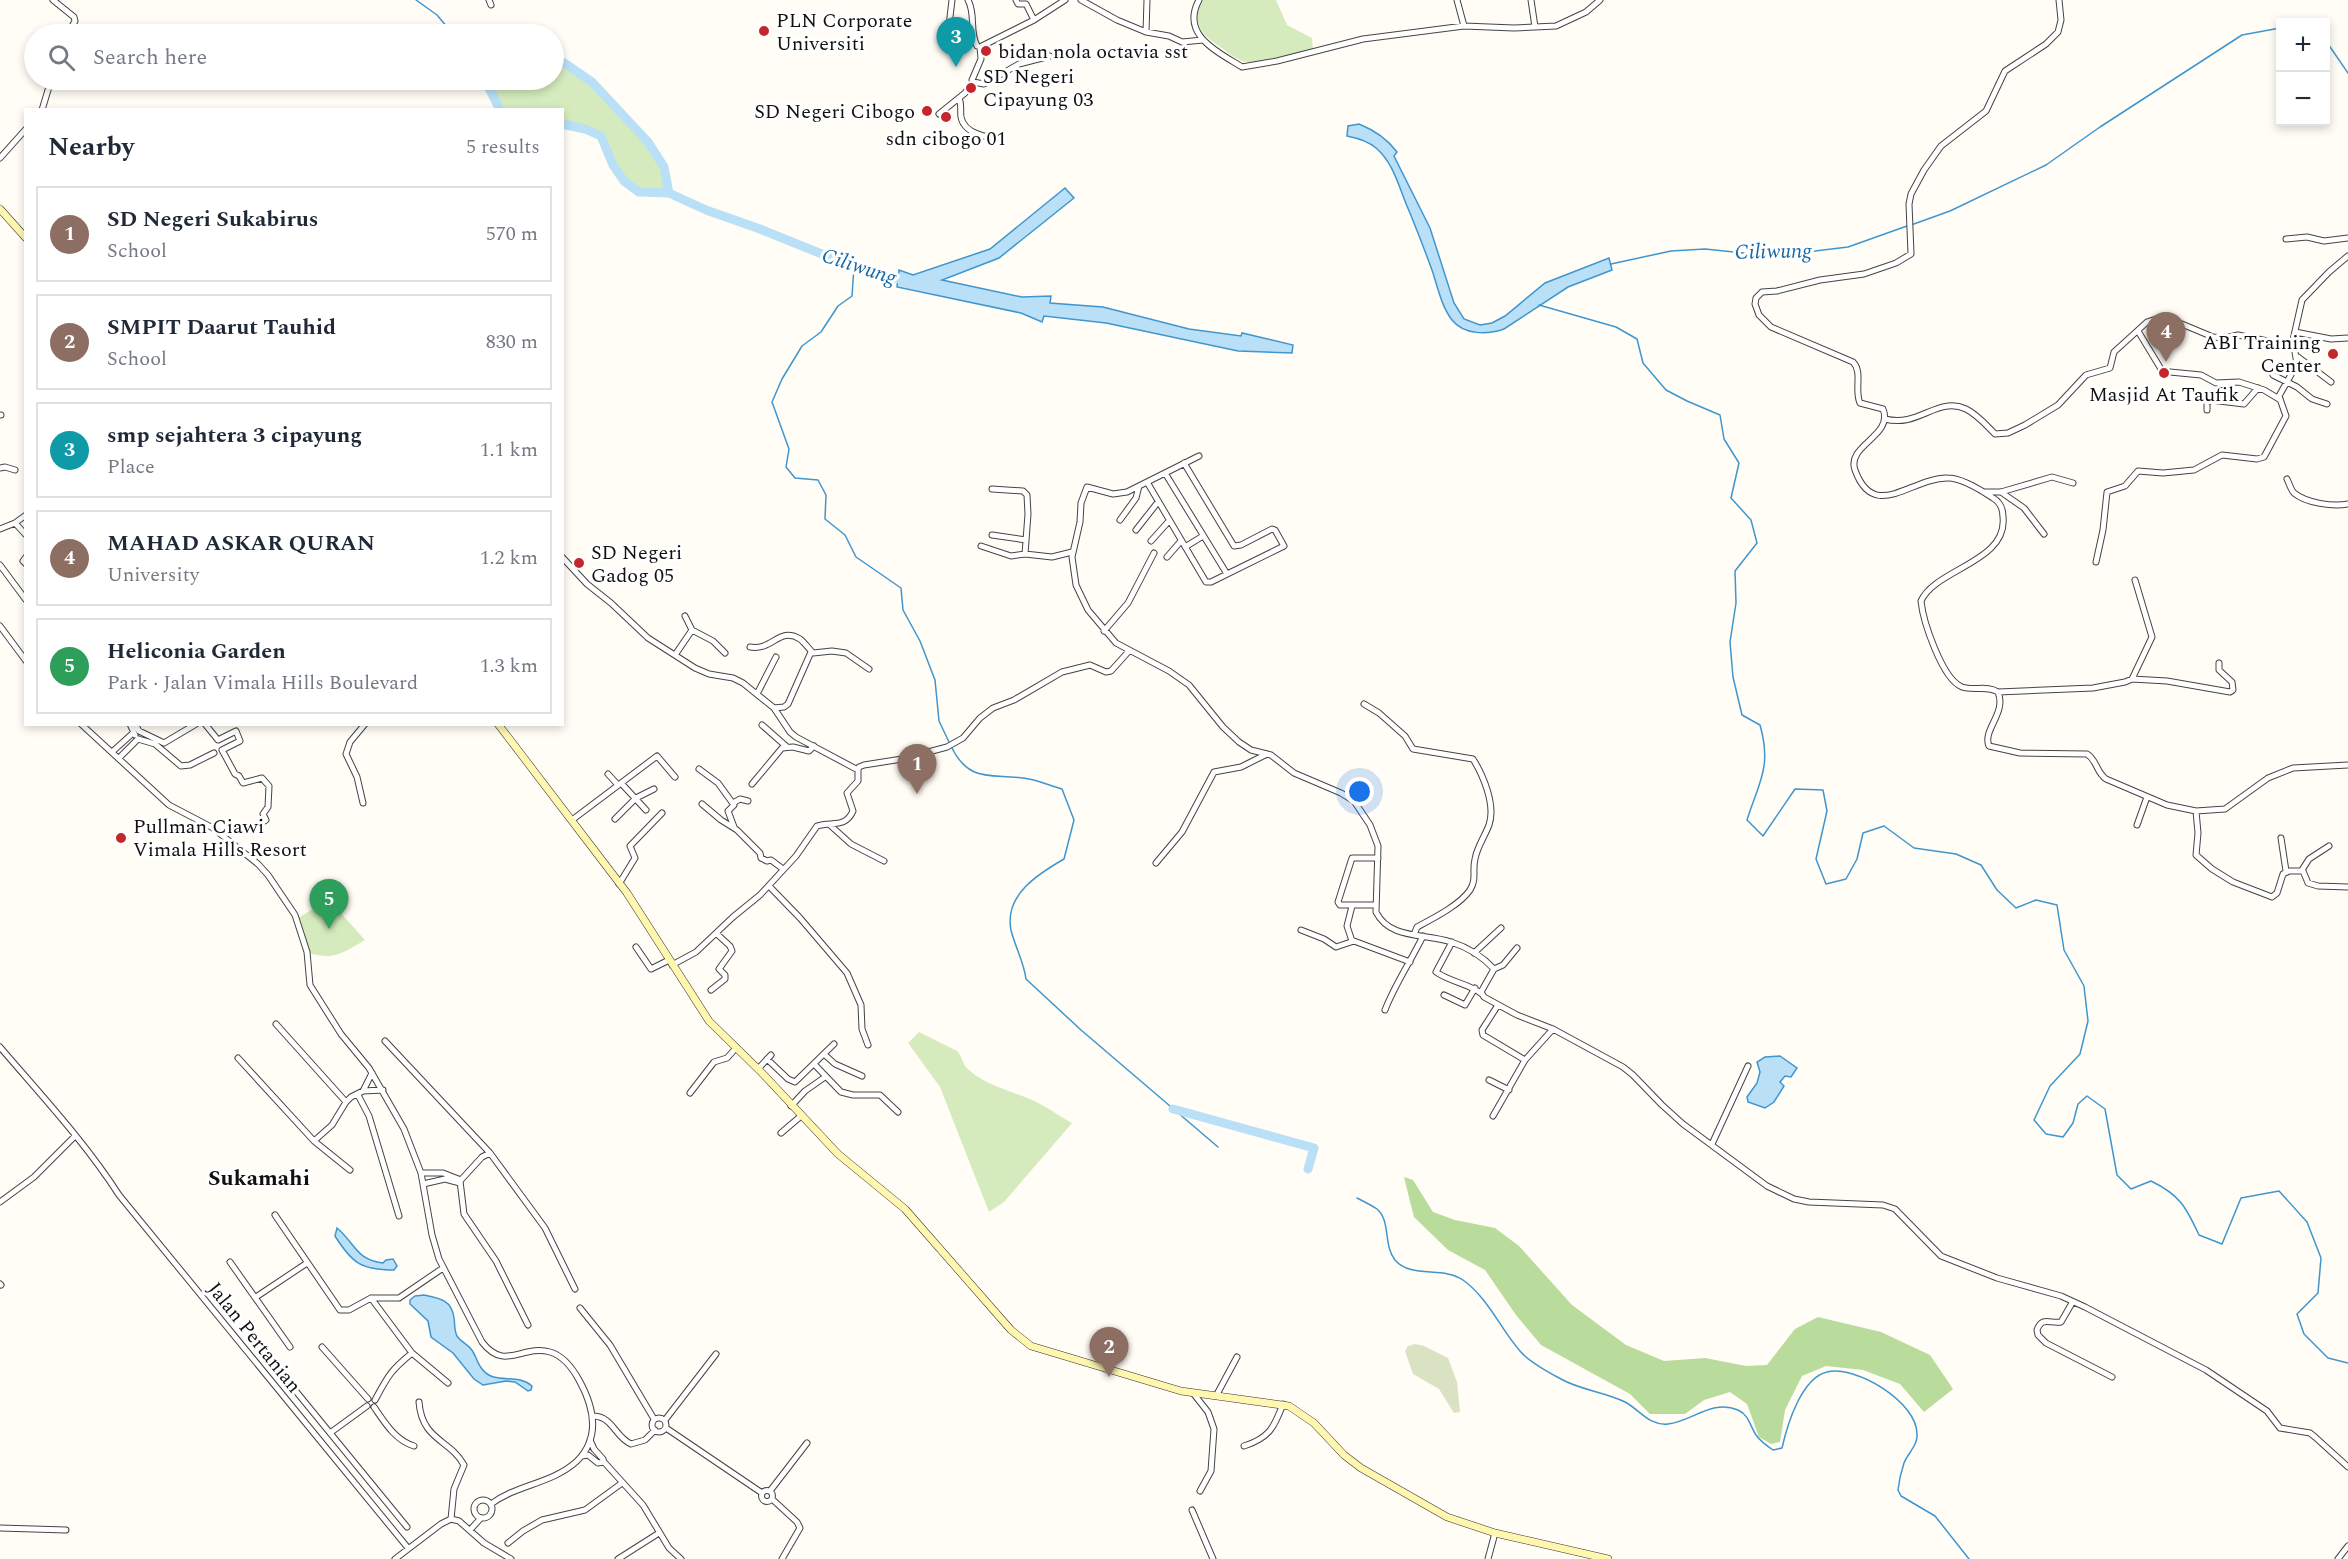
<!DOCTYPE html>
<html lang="en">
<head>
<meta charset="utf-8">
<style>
  :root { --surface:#fff; --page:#f6f6f7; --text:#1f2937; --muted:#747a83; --line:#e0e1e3; --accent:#b45309 }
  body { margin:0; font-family:Spectral,serif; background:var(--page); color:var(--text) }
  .controls { position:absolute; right:18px; top:18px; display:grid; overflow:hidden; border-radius:0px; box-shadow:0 3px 9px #0003 }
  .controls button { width:54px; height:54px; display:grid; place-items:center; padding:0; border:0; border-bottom:2px solid var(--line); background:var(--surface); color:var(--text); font:30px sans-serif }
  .you { position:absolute; left:1360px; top:792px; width:21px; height:21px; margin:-15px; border:4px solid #fff; border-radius:50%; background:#1a73e8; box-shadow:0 0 0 9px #1a73e833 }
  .badge { display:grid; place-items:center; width:39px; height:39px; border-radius:50%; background:var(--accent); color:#fff; font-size:20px; font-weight:700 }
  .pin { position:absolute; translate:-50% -50px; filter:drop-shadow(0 2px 3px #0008) }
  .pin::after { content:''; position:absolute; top:32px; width:21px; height:18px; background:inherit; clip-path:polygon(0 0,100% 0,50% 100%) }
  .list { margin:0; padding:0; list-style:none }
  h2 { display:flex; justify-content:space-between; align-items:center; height:78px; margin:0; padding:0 24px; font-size:26px }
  h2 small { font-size:20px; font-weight:400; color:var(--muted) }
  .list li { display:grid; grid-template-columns:39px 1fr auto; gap:18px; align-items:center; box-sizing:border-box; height:96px; margin:0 12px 12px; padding:0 12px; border:2px solid var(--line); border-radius:0px }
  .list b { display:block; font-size:22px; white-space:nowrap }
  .list p { margin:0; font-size:20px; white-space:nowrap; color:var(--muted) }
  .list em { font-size:20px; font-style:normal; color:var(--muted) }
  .icon { flex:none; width:33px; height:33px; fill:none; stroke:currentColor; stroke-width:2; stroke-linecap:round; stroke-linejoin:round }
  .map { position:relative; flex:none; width:2348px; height:1559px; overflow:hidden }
  .search { position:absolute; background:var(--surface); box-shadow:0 3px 9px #0003; left:24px; top:24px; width:540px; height:66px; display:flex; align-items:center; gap:15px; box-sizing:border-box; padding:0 21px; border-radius:33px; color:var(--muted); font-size:22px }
  .panel { position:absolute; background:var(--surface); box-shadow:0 3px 9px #0003; left:24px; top:108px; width:540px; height:618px; border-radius:0px }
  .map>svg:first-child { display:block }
</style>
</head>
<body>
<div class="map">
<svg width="2348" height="1559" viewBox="0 0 2348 1559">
  <rect width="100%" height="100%" fill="#fffdf5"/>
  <!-- green -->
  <path fill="#d5ebbd" d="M1203,0H1276L1287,25L1312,38L1313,49C1293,54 1269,63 1248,62C1238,61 1231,55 1223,49C1204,36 1189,25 1203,0Z
    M554,56L592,82L648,142L664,167L669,193C660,192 647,194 639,192C617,184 609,154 601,136L585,129L563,124L562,110L500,109L485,80H554Z
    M325,902H331L365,940C344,952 334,961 309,953L298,918Z
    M919,1032L957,1051C963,1057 962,1065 969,1070C985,1085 1012,1091 1032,1100C1046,1106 1059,1116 1072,1123L1004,1202L989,1212L940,1087L908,1043Z"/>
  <!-- forest -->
  <path fill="#b9dc9c" d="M1404,1177L1413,1180L1433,1212L1455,1220L1495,1228L1519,1246L1572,1305L1626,1345L1664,1361L1705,1358L1746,1366L1767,1365L1795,1329L1818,1317L1881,1332L1930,1355L1953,1389L1924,1412L1900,1384L1863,1370L1826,1366L1802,1376L1785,1410L1780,1442L1771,1444L1759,1437L1747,1404L1730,1392L1704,1400L1685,1414H1650L1630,1394L1541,1345L1516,1315L1485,1270L1448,1250L1414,1217Z"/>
  <!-- cemetery -->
  <path fill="#d9e3c4" d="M1415,1344L1424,1346L1448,1358L1457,1382L1460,1412L1454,1413L1439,1389L1413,1374L1405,1351L1408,1346Z"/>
  <!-- water -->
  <path fill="#b9e0f7" stroke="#3f96cf" stroke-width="1.5" d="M1359,124C1374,130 1388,140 1397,152L1394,156L1430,228L1454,303L1464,319L1480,325L1492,323L1505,316L1545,283L1609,258L1612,270L1568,287L1504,329C1487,335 1464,335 1452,320C1442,307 1438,289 1433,273C1426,253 1418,233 1410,213C1400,192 1395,164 1376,148C1368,141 1357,138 1347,136L1348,126Z
    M1065,188L1074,198L999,258L942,280L1022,297L1051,296L1050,303L1103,307L1189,329L1241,336L1242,333L1293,345L1292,353L1238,351L1106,323L1044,316L1042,322L1021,313L897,287L899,270L913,275L990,249Z
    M1780,1056L1797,1068L1791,1077L1785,1076L1780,1082L1784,1086L1774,1102L1765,1108L1748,1102L1747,1097L1757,1083L1760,1072L1757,1062L1765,1057Z
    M337,1228C356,1244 355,1259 383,1263L386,1260L393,1259L397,1266L394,1270C361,1270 352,1263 335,1236Z
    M424,1295C439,1298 452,1300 454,1318C455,1324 454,1330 457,1336C461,1342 467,1344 471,1349C476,1355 477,1363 482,1369C495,1386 516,1372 532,1386L531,1390L528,1391L515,1382L506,1381L483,1385L474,1379L453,1353L431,1337L428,1321L410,1304V1300L415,1296Z"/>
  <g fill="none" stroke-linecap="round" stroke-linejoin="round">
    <!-- stream -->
    <path stroke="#3f96cf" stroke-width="1.5" d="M416,0L437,15L453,34
      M2326,41L2348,73
      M1911,225L1950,211L2046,165L2100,127L2242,35L2280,28
      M1611,264L1671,251L1705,249L1753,254H1790L1848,247L1907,226
      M854,267L852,296L838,306L821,332L802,346L782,379L772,402L789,449L786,467L795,478L818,480L826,495L825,519L845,535L856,557L901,588L903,610L920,641L935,680L939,721L949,742
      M1539,305L1616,327L1637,339L1643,363L1666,390L1687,401L1720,415L1724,439L1739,463L1731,498L1751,520L1757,543L1735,571L1736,603L1730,642L1733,677L1742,715L1760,725C1772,767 1759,782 1747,820L1763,836L1795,789L1823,790L1827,811L1816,859L1826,884L1846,879L1857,859L1863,833L1884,826L1914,848L1956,854L1981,865L1997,890L2016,908L2036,900L2057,905L2064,950L2084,986L2088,1021L2080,1054L2050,1086L2034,1120L2046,1134L2063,1137L2073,1123L2078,1104L2087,1096L2105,1109L2117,1175L2131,1189L2151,1181C2180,1195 2186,1207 2199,1235L2222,1244L2241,1198L2279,1191L2307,1222L2321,1258L2318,1293L2297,1314L2304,1334L2328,1358L2348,1363
      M951,746C970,786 994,772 1029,779C1040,781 1051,786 1062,789L1074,820L1064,859C1038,874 1004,895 1011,930C1015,947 1024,962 1026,979L1081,1030L1218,1147
      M1357,1198C1363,1201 1371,1205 1377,1209C1391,1221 1383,1245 1395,1260C1411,1279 1443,1266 1463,1280C1488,1298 1500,1328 1520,1351C1529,1362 1548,1372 1561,1379C1580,1390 1605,1392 1625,1402C1640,1410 1649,1426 1668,1424C1693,1421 1712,1399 1738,1410C1749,1415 1750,1426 1756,1435C1761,1442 1767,1446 1773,1450L1782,1448C1787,1426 1801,1378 1827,1372C1856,1365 1917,1402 1917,1434C1918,1445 1908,1453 1904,1463C1901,1472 1899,1481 1898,1490L1901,1496L1935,1516L1969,1559"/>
    <!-- river -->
    <path stroke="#b9e0f7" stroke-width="9" d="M554,56L592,82L648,142L664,167L669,193
      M485,80L500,110
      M562,124L585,129L601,136L613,165L624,181L639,192L669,193L706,210L760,229L854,267L910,282
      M1173,1109L1314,1148L1308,1169"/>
    <!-- street casing -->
    <g stroke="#444" stroke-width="7">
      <path id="street" d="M53,0L74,17L75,21L68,34
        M489,0L491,5
        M968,0C976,14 969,31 977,46L980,47L1034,20L1065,0
        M1016,0L1018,4H1026L1034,20
        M1081,0L1117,20L1146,32L1169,36L1182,42L1203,40
        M1199,0C1180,35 1218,52 1242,67L1277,61L1363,39L1464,26L1514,28L1556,26L1586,12L1600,0
        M1457,0L1464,26
        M1531,0L1535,27
        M2059,0L2061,20L2058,32L2046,44L2005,71L1986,111L1941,146L1924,170L1911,194L1909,204L1911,254L1896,263L1864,274L1820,280L1777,291L1762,292L1756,298L1755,304L1759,315L1771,327L1853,362C1863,372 1854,390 1860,403L1883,409C1894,436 1846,445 1855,470C1874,523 1912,477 1948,478C1962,478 1981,490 1993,498C2000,502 2003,509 2003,517C2008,562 1935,569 1921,601C1923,621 1942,679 1962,687C1974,691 1988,685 1998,692L2093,688L2125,682L2132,679L2167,681L2230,692L2233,690L2232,682L2219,670V663
        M1146,32L1147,0
        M948,34L952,0
        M980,47L981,59L972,80L973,82L984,84L1019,64L1050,56
        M959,98C962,105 960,110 961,117C964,134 988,138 1001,138
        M42,110L51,80
        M939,114L965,93L973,82
        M0,158L26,129
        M2286,239L2307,237L2324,241L2348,238
        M2138,331L2161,369
        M2295,332L2331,339L2348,338
        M2298,357L2331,382
        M2170,372L2201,375L2216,383L2239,382L2264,390L2279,399
        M2273,375L2297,387L2312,399L2327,404
        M2207,410V403L2211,400L2244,404L2258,388
        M0,415H1
        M1885,419C1919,428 1937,396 1966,409C1978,415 1986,425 1995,434L2008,433L2025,425L2058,405L2086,375L2110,368L2114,352L2147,322L2159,318L2177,322L2213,337L2225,338L2238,335L2292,346L2293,344
        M1199,456L1127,492L1113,494L1087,487L1081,503L1080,522L1072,557L1076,585L1088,610L1116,643L1169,671L1189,685L1223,727L1239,742L1251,750L1271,755L1294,773L1341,793L1354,801L1370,825L1378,846L1376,912C1390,940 1425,933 1451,942C1467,947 1483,957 1494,969L1481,992L1484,997L1517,1015L1553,1029L1623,1067L1633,1075L1662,1105L1683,1124L1767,1186L1794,1199L1809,1202L1883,1205L1895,1209L1941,1256L1997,1278L2061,1296L2085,1307L2206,1370L2267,1411L2280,1428L2310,1433L2315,1437L2348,1467
        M0,468L5,467L15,470
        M1165,473L1227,574
        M2287,479C2289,483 2291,490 2294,493C2306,503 2333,507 2348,504
        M1147,482L1206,582H1211L1284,546L1275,530L1272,529L1241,545L1234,546L1184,463
        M992,489L1023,491L1027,495L1028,514L1025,554
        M1985,492H2001L2052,477L2073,483
        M2001,492L2024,508L2044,534
        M26,515L15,523L26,535
        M1120,520L1136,498L1139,486
        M0,529L15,523
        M1136,530L1158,502
        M992,535L1026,540
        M1151,541L1169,521
        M981,546L1011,556L1025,554L1052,557L1072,552
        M1185,547L1203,536
        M26,557L23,561L26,564
        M562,557L587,584L611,603L648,638L695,668L709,674L733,678L743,683L774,708L790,732L796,737L858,770
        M1167,557L1181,541
        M2096,562L2103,530L2107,492L2125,486L2138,471L2163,473L2194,470L2222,455L2257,459L2264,457L2286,416L2279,396L2297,364L2293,340L2302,300L2329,272L2348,256
        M0,565L26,600
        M685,616L692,630
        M0,626L26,661
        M1104,631L1128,603L1154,553
        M750,647C773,651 779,626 800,639C805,643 809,649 813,653L832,651L846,653L869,669
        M675,655L692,630L713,641L725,653
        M2132,679L2152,637L2135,580
        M1998,692C2007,713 1982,730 1989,746L2020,753L2087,754C2097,760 2096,772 2106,779L2167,805L2196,811L2198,833L2196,855L2212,869L2233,882L2272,897L2277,893L2283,874L2289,871H2303L2308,883L2318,886L2348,887
        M757,694L776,657
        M1364,704L1379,713L1405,736L1413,749L1473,759C1483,775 1496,805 1489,825C1485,836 1477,847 1475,859C1472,871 1477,879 1470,890C1460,905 1432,919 1417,927L1414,935
        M774,708L784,707L788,704L811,652
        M81,724L169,805L213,828L258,864L268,875L295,915L307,952L310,985L341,1034L369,1068L404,1129L421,1173L432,1235L439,1259L482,1342C505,1372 522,1344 550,1352C564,1356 573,1369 579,1380C594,1407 601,1437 577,1461C552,1484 518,1484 491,1504
        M130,724L135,735
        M135,724L139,731L164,743L196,724
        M205,724L218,740L236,731L240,741L222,750L235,774L239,776L243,783L262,778L269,786L268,807L263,814L266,820L261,823
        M762,725L787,747
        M138,739L155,744L181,766L190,765L214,753
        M112,752L133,733
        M119,758L138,739
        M699,769L718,783L734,805L728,811L734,827
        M858,770L859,767L864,765L902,759L947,747L963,738L980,718L993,708L1014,700L1062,672L1090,665L1106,672L1111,671L1129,651
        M608,774L618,785
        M621,783L646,810
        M752,784L782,748L793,747L809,751L814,746
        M363,803L357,777L346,754L350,742L365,724
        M733,803L740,799L748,801
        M702,804L721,820L737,830L760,853L761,858L767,861L771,860L783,869
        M2196,811L2225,809L2268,778L2293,768L2348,765
        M615,819L636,798L654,789
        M572,820L657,756L675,777
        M2137,825L2147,797
        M831,826L851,844L884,861
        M2281,838L2286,871
        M1156,863L1182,832L1214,772L1241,767L1267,754
        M2302,870L2309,859L2329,846
        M619,884L635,858L630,846L662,813
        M769,886L800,918L847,973L861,1005L862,1029L868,1045
        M1375,905H1340L1338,902L1352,858H1378
        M1352,906L1347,926L1352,941
        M1301,930L1324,939L1336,947L1354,941L1410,962
        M1452,942L1436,972C1450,982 1470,984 1482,994
        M636,947L651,969L669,960
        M1474,953L1501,928
        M672,965L696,952L733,917L760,895L796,856L817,826C831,821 845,829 853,811L847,793L858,781V770
        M1494,969L1503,965L1517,948
        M711,990L725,979V975L719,969L732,951L730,946L717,934
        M1444,995L1465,1005L1475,988
        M1498,1005L1482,1030L1483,1035L1525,1060
        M1385,1010C1395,984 1411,961 1423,936
        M276,1024L346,1102
        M385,1041L490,1153L545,1228L575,1289
        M0,1047C41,1095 85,1142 119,1195L408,1548
        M825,1055L835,1064L862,1076
        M238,1058L314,1141L350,1170
        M767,1059L788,1079L795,1082L834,1044
        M815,1065L841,1092L853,1095H880L898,1112
        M758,1069L771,1055
        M1489,1080L1509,1090
        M363,1091L372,1073
        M690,1093L714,1062L727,1058L736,1048
        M358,1095L369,1116L399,1216
        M791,1106L805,1091L825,1077
        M1493,1116L1525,1060L1553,1029
        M781,1133L801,1116
        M314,1141L332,1125L346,1102L351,1097L363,1091L383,1090
        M1712,1144L1748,1066
        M490,1153L482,1157L460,1181L464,1214L496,1261L528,1325
        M421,1173H443L461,1180
        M423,1184L445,1179L460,1183
        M0,1202L34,1177L75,1136
        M275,1215L340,1310H349L371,1298H399L443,1268
        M230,1262L290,1347
        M0,1284L1,1285
        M256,1297L307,1263
        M371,1298L412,1353L448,1383
        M2072,1303L2061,1322C2050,1324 2042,1316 2037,1330L2038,1335L2046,1343L2112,1377
        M580,1308L610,1345L654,1419
        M322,1347L368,1399
        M281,1373L407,1527
        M1193,1393L1208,1412L1214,1429L1211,1471L1200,1491
        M1216,1396L1237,1357
        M375,1400C388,1376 390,1371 412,1353
        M419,1402C422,1441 450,1439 464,1465L454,1489L451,1519
        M374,1407C385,1423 395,1440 414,1446
        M594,1416C613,1417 615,1437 631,1444L645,1440L655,1430
        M652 1425a7 7 0 1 1 14 0a7 7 0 1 1-14 0Z
        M665,1420L716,1354
        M666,1428L762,1493
        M330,1433L367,1406
        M590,1440L594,1449L603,1459L604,1462L643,1505L669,1548L681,1559
        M1244,1446C1269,1438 1274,1428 1283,1404
        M582,1456L588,1455L598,1463L604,1462
        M761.5 1496a5.5 5.5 0 1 1 11 0a5.5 5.5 0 1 1-11 0Z
        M770,1491L807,1443
        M772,1499L797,1522L800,1528L782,1559
        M474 1509a9 9 0 1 1 18 0a9 9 0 1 1-18 0Z
        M1192,1510L1213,1559
        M0,1528L66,1530
        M470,1530L481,1518
        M508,1543L523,1531L542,1520L585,1510L622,1483
        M395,1559L441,1524L451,1519L459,1521L484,1543L511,1559
        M618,1559L659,1533
        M1488,1559L1495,1533
        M2338,1559L2348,1546"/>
    </g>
    <!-- secondary casing -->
    <g stroke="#333" stroke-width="8">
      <path id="secondary" d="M0,209L26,238
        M498,724L627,893L709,1021L762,1073L838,1154L905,1209L1011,1330L1031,1346L1181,1391L1289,1406L1314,1423L1344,1455L1361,1468L1447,1517L1495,1533L1608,1559"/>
    </g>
    <!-- street -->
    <use href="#street" stroke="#fff" stroke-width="5"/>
    <!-- secondary -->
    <use href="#secondary" stroke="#fff6b0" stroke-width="7"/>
  </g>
  <!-- markers -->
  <g fill="#c4262e" stroke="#fff" stroke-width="2">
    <circle cx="764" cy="31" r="6"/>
    <circle cx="986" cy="51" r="6"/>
    <circle cx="971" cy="88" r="6"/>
    <circle cx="927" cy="111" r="6"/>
    <circle cx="946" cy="117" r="6"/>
    <circle cx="2333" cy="354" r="6"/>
    <circle cx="2164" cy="373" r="6"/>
    <circle cx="579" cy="563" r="6"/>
    <circle cx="121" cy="838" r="6"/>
  </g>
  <g text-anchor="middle" stroke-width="6" stroke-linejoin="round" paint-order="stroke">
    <!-- poi labels -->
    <g font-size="20" fill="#111" stroke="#fff" text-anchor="start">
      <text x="776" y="27">PLN Corporate<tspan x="776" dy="23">Universiti</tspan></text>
      <text x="998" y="58">bidan nola octavia sst</text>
      <text x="983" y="83">SD Negeri<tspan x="983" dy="23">Cipayung 03</tspan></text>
      <text x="915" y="118" text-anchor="end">SD Negeri Cibogo</text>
      <text x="946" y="145" text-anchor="middle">sdn cibogo 01</text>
      <text x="2321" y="349" text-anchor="end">ABI Training<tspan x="2321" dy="23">Center</tspan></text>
      <text x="2164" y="401" text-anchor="middle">Masjid At Taufik</text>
      <text x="591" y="559">SD Negeri<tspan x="591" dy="23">Gadog 05</tspan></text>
      <text x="133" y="833">Pullman Ciawi<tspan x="133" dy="23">Vimala Hills Resort</tspan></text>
    </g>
    <!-- street labels -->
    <g font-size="20" fill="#111" stroke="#fff">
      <text transform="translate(255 1337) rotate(51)" y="7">Jalan Pertanian</text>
    </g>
    <!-- water labels -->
    <g font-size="21" font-style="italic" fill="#1768a6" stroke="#fff">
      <text transform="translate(1773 251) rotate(-1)" y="7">Ciliwung</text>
      <text transform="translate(859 266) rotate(18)" y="7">Ciliwung</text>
    </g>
    <!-- quarter labels -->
    <g font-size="22" font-weight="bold" fill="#111" stroke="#fff">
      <text x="259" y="1185">Sukamahi</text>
    </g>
  </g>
</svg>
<div class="controls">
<button>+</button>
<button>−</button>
</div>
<div class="you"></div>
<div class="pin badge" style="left:917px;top:794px;background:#8d6e63">1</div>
<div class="pin badge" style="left:1109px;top:1377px;background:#8d6e63">2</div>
<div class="pin badge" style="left:956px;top:67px;background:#0f9aa8">3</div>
<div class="pin badge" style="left:2166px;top:362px;background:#8d6e63">4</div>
<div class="pin badge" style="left:329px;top:929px;background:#2e9e5b">5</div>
<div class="search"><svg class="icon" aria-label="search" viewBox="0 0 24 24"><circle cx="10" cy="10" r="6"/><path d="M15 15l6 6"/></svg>Search here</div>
<section class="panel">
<h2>Nearby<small>5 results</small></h2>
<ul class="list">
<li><span class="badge" style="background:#8d6e63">1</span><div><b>SD Negeri Sukabirus</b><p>School</p></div><em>570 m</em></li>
<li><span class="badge" style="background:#8d6e63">2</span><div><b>SMPIT Daarut Tauhid</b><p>School</p></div><em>830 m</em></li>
<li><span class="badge" style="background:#0f9aa8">3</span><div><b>smp sejahtera 3 cipayung</b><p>Place</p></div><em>1.1 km</em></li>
<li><span class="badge" style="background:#8d6e63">4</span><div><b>MAHAD ASKAR QURAN</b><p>University</p></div><em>1.2 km</em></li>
<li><span class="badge" style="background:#2e9e5b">5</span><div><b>Heliconia Garden</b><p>Park · Jalan Vimala Hills Boulevard</p></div><em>1.3 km</em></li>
</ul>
</section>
</div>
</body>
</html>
